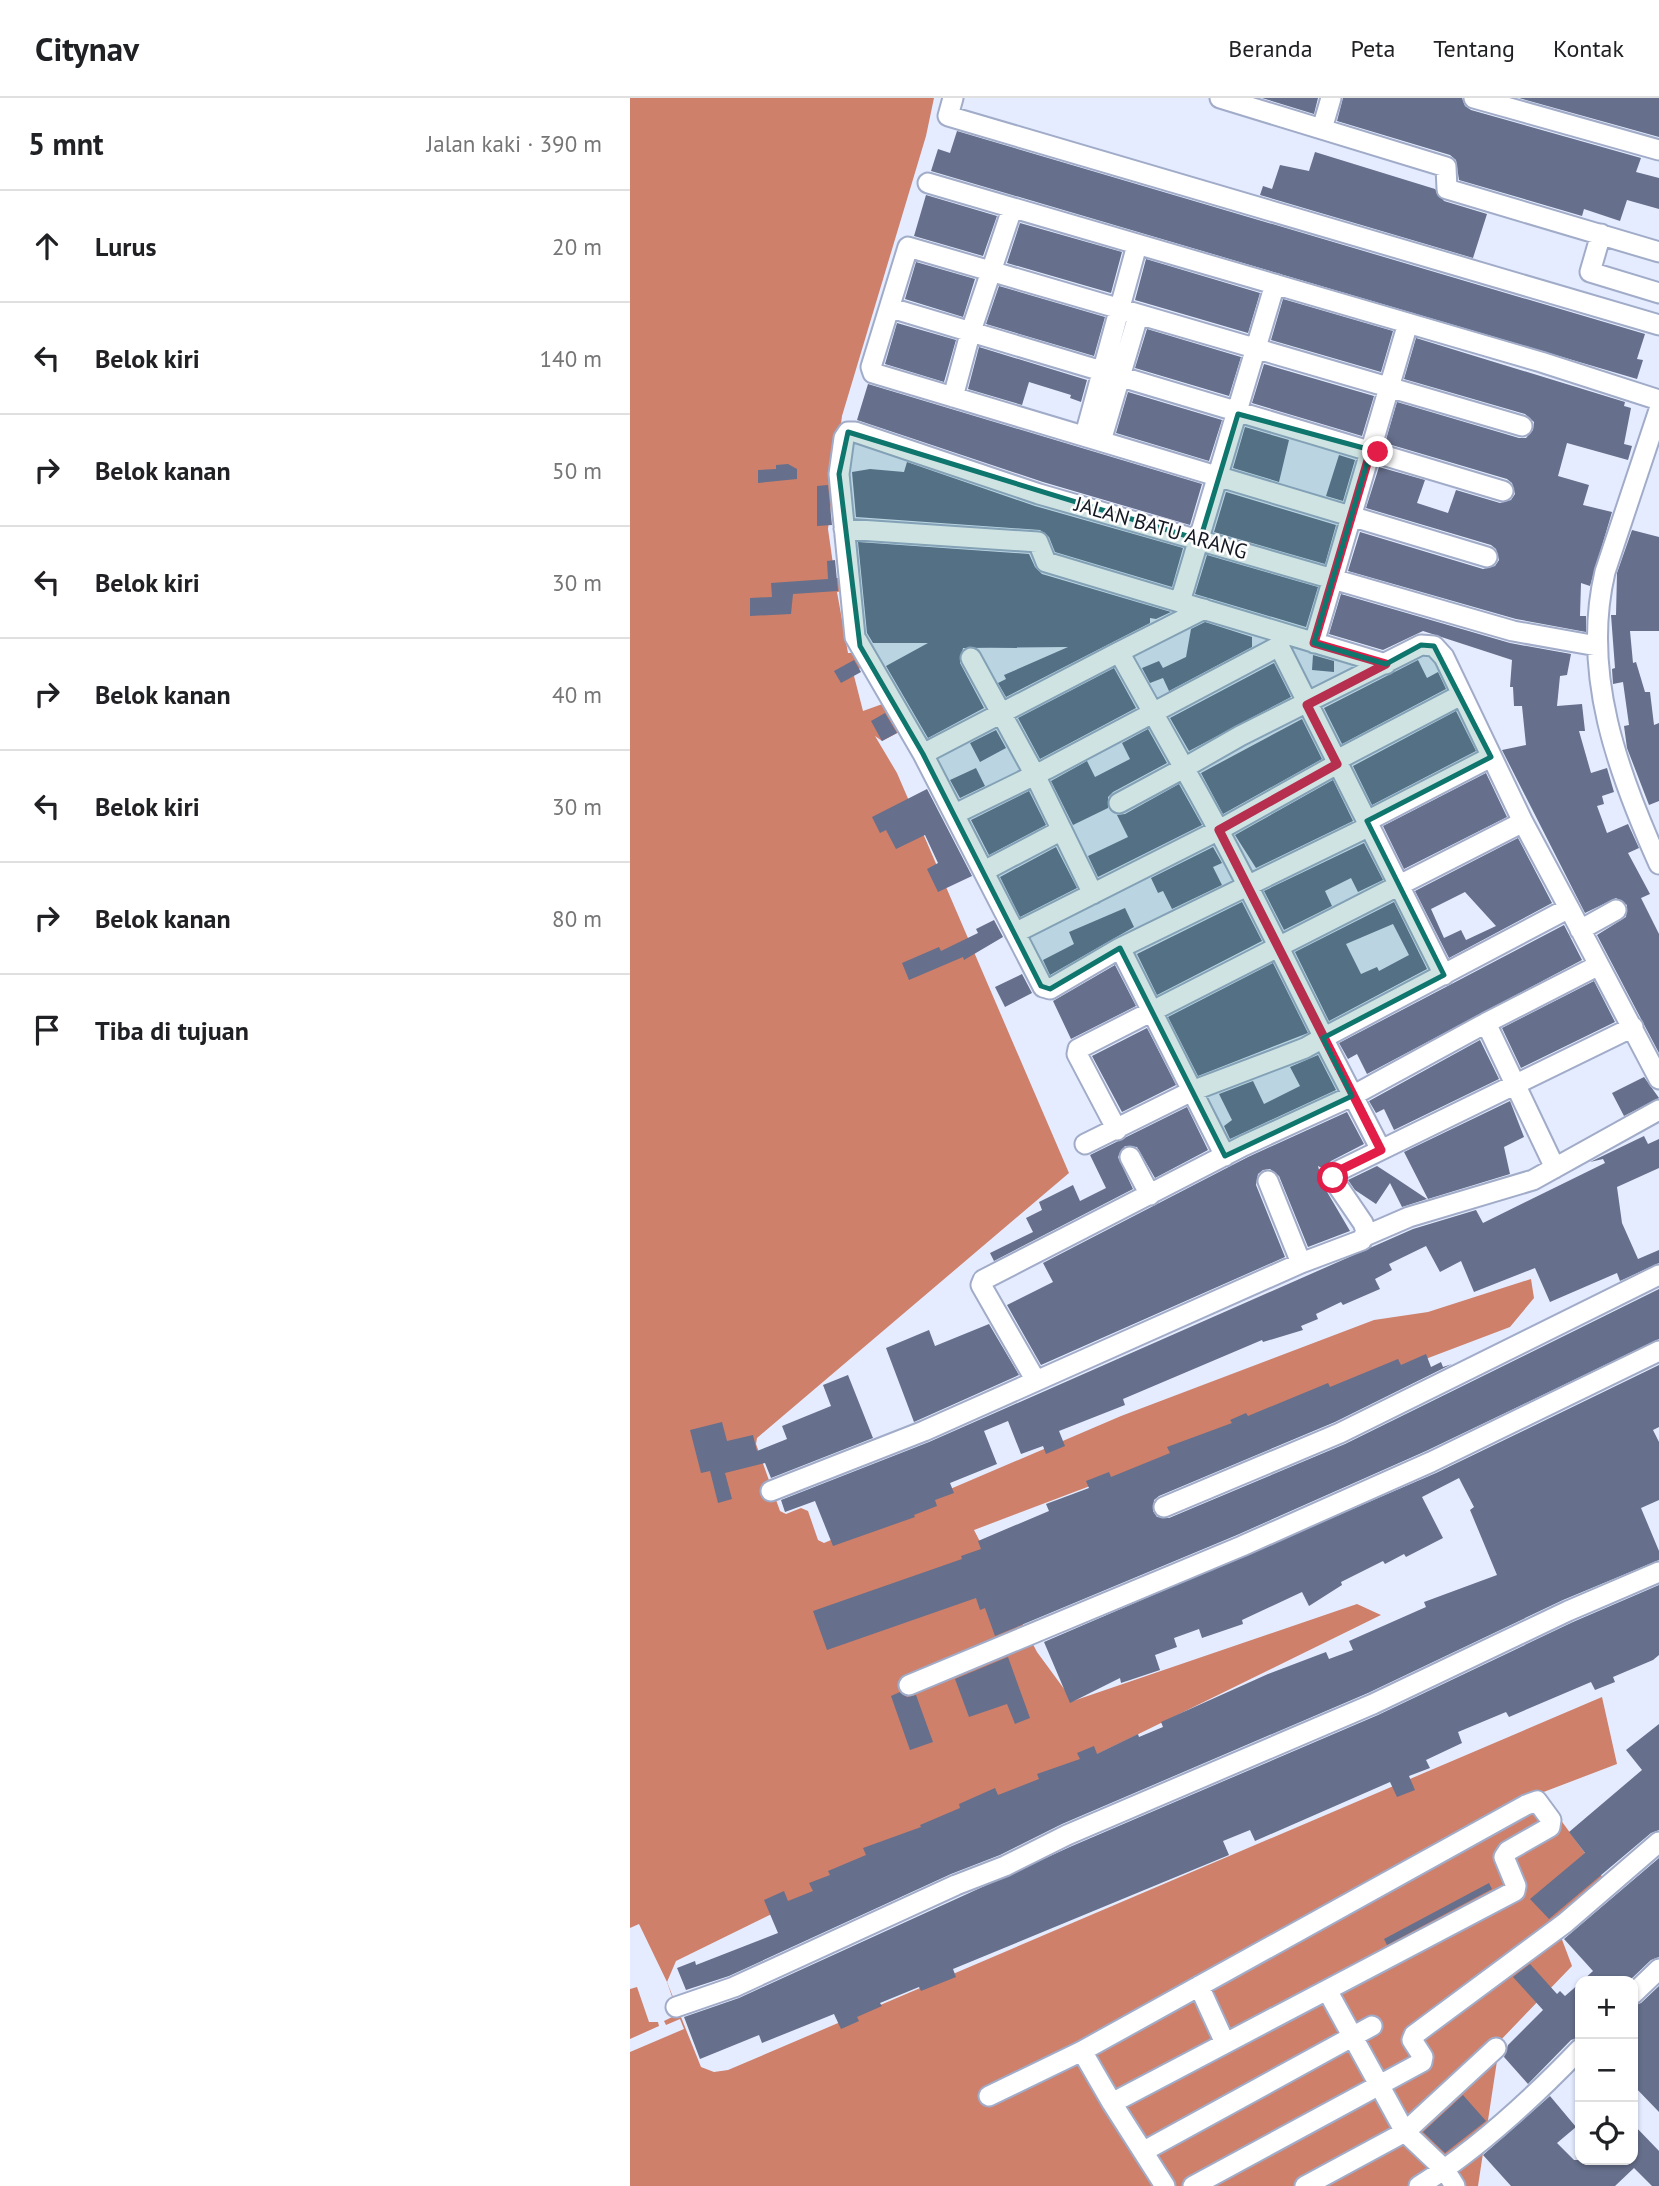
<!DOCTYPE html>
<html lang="id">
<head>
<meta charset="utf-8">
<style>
  :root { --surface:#fff; --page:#f2f2f2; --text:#202124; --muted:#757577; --line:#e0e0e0 }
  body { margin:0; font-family:"PT Sans",sans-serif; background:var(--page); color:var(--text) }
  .controls { position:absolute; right:21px; bottom:21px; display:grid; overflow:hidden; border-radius:14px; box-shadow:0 2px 5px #0004 }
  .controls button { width:63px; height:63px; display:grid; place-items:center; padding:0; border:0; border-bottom:2px solid var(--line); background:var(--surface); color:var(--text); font:35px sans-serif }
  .stop { position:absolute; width:21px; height:21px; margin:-16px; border:5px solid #e11d48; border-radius:50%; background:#fff }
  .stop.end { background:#e11d48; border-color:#fff; box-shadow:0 2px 7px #0008 }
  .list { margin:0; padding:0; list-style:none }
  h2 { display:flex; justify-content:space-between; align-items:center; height:91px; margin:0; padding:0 28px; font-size:30px }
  h2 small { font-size:23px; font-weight:400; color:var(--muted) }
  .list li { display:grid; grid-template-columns:46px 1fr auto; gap:21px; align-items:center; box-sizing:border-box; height:112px; padding:0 28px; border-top:2px solid var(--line) }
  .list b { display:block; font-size:26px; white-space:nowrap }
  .list em { font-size:23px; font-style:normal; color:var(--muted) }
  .icon { flex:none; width:38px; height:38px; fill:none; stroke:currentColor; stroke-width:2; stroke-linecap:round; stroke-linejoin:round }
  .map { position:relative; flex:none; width:1029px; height:2088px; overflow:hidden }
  header { display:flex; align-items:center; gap:42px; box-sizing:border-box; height:98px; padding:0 35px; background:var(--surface); border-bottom:2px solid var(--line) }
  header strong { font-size:33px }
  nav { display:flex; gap:38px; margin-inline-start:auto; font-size:24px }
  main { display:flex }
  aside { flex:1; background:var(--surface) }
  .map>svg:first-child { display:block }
</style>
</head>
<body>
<header>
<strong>Citynav</strong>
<nav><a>Beranda</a><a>Peta</a><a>Tentang</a><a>Kontak</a></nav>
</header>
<main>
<aside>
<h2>5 mnt<small>Jalan kaki · 390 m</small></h2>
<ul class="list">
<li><svg class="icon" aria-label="ahead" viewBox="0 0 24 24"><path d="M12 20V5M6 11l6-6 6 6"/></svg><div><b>Lurus</b></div><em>20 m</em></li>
<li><svg class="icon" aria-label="left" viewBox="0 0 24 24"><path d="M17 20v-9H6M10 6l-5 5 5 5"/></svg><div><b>Belok kiri</b></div><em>140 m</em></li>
<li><svg class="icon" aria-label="right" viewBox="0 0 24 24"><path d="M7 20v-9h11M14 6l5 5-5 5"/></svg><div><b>Belok kanan</b></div><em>50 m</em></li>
<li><svg class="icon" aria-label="left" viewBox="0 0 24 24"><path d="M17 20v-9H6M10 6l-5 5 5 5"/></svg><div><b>Belok kiri</b></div><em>30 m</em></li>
<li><svg class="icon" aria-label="right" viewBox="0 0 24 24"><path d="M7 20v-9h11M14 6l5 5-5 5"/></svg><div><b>Belok kanan</b></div><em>40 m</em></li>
<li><svg class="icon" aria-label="left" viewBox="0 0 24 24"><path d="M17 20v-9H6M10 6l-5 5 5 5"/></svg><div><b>Belok kiri</b></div><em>30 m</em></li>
<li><svg class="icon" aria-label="right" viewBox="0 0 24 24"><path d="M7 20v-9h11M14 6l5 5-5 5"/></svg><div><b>Belok kanan</b></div><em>80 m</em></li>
<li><svg class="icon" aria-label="arrive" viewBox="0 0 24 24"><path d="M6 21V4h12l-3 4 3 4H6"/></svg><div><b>Tiba di tujuan</b></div></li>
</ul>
</aside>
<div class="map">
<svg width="1029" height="2088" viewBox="0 0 1029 2088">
  <rect width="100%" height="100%" fill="#e5ecff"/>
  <!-- water -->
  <path fill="#ce806b" d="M0,0H304L296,38L212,318L198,431L205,480H218L219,492L207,494L218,555H230L236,567L223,574L233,613L258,604L269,634L252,643L245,638L267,675L439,1075L127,1340L126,1346L150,1413L156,1416L171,1410L178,1413L188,1442L194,1445L491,1318L744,1222L798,1214L901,1181L904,1200L880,1229L344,1432L407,1554L443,1603L727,1506L751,1517L46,1863L37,1884L71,1969L84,1974L98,1972L972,1599L987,1666L911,1695L979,1788L928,1831L942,1868L865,1948L867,1963L848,2088H0Z"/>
  <!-- pier -->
  <path fill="#e5ecff" d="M9,1826L37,1884L48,1916L34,1923L36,1927L50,1921L54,1931L0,1954V1941L29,1928L28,1924H19L7,1889L0,1891V1830Z"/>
  <!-- building -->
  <path fill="#666f8b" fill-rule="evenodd" d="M632,0H688L684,16Z
    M713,0H832L835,8L841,12L1011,60L1006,74L1029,80V111L997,102L990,123L954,111L952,118L829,82L826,62L820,57L707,23Z
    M889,0H1029V39Z
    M327,33L1015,236L1007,261L1013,262L1007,281L301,73L308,51L320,55Z
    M685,54L805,91L814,103L857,116L843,160L630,97L633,88L642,91L650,67L679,73Z
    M296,97L367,118L353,158L284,138Z
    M390,125L492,154L481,195L377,165Z
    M516,161L630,195L618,235L505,202Z
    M286,164L345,181L333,219L275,201Z
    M369,188L475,219L464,258L356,226Z
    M653,201L763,233L751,274L641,242Z
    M267,225L326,242L314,284L255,266Z
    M517,231L611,259L599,298L505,270Z
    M786,240L995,304L994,308L1001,310L994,346L1002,348L998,362L937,345L928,378L959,387L953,407L982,414L960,488L951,485L950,518H956V534L886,521L718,473L730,434L853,471L865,468L869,462L866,451L861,447L736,410L749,369L795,382L787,405L818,415L826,392L870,405L881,402L885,396L882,385L877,381L755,345L767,304L889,340H896L903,332L904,324L895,316L774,281Z
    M349,249L457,282L451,304L440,300L441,297L399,284L392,307L338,291Z
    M634,266L744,298L732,338L622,305Z
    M238,286L572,386L560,427L413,384L227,322Z
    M498,294L592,322L579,363L486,335Z
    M615,329L659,342L649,384L603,370Z
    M709,357L725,362L713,403L696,398Z
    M277,364L405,408L553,450L542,489L425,454L419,439L410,432L226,419L222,374L240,371L274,374Z
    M158,366L167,371V381L128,385V372L146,371V367Z
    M198,387L202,427L187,428V388Z
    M596,394L706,427L695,466L584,434Z
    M1002,432L1029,439V533H1000L1003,565L1006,564L1015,594H1020L1024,627L1029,625V703L1019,707L997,650L994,628L999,627L993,584L983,586L982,571L985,570L981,517H986L987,475Z
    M228,444L399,456L405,469L412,476L541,514L526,521L520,520V525L376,599L368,585L376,581L374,577L438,549L333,550L330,565L354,610L298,640L256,568L298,545H243L237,535Z
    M577,457L688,489L676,529L565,496Z
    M205,462L208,493L163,496L161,516L120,518V500L142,499L141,485L198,481L197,463Z
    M711,496L880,545L941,556L937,577L930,578L927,608L952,606L955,633H949L961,675L977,670L984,694L972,698L974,706L967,708L977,735L998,726L1009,750L998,755L1020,796L1011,800L1029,836V955L967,837L996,819L997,807L986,800L955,815L872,652L896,647L892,608H884L883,589H880L882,562L793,533L753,552L699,536Z
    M575,524L622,539V549L539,593L533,580L520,585L512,570L529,563L533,570L556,559L561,531Z
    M683,557L704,563V574L682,572Z
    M224,562L231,574L211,585L204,573Z
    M788,562L797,580L808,574L816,591L712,646L694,610Z
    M644,565L661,599L559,653L540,620Z
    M484,570L506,610L410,661L388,620Z
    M826,613L846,653L742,707L723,668Z
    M255,615L267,635L252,643L241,623Z
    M672,621L692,661L593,716L571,675Z
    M518,631L537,665L483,694L478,699V710L443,727L421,683L457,663L465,679L500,661L492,645Z
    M366,632L376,650L350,664L340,645Z
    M346,670L355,688L330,700L320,682Z
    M856,675L877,719L774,771L753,728Z
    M703,682L723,723L626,770L605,737Z
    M549,686L572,727L468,779L458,758L498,739L487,717L495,716Z
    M297,691L342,778L308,794L297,771L308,765L295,737L266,751L256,732L250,735L242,719Z
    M399,693L416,727L359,757L341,722Z
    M888,740L922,805L819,860L785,793ZM835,794L866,828L836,842L831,832L814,840L801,811Z
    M734,745L753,782L728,794L721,780L695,793L702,808L654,832L634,793Z
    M426,749L447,790L390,819L370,779Z
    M583,749L592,765L583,769L592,787L542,811L533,793L528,795L521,780Z
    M612,804L632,843L527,897L507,856Z
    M764,804L797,871L699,923L665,854ZM763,826L779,857L749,873L747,869L731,876L716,846Z
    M495,810L504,829L420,877L413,862L444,846L439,834Z
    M364,822L373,839L334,862L333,859L279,882L272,865L309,849L311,853L348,835L346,831Z
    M934,827L952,862L737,976L727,956L718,961L709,945Z
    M643,865L678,935L568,978L538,919Z
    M485,867L506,908L441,941L423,903Z
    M392,876L402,895L375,909L365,889Z
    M964,883L985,924L891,970L872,930Z
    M517,930L546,987L492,1014L462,958Z
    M850,942L869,981L764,1032L754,1011L746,1015L739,1003Z
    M688,957L706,992L600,1041L594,1028L602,1022L589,996L623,983L634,1006L670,988L660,969Z
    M1014,979L1029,1000L994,1018L982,995Z
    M880,1003L894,1039L874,1049L880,1076L798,1101L774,1054Z
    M557,1009L578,1052L525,1080L507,1049L495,1048L488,1059L503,1091L364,1163L360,1155L403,1134L396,1120L412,1112L409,1104L443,1087L450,1103L476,1090L460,1057Z
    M717,1014L734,1046L701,1063L694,1071L688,1068L693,1087L720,1133L678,1149L649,1078L640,1071L633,1072L628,1076L626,1087L655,1159L411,1267L377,1207L423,1184L413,1165L618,1059Z
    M1014,1038L1018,1046L1029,1041V1070L987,1089L992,1125L1008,1161L1029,1152V1165L990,1183L987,1175L920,1204L905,1170L844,1194L831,1163L810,1174L796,1148L759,1166L762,1172L745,1181L750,1191L713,1207L711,1204L686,1216L688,1221L671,1228L673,1232L633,1244L632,1242L493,1301L495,1307L429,1333L435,1348L416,1356L413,1348L391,1356L378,1323L354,1333L367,1366L320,1385L324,1395L305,1402L307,1408L284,1417L285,1419L203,1448L185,1403L155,1414L151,1402L299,1344L783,1131L846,1112L853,1125L975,1065L973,1061L960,1064Z
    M747,1068L764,1079L797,1101L772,1109L760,1085L746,1106L725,1092L718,1082Z
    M1029,1191V1241L796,1353L607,1437L365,1538L355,1510L350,1512L346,1500L197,1552L183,1513L332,1461L331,1458L351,1451L348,1443L419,1413L416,1406L459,1390L456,1383L479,1374L481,1379L540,1355L537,1349L602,1325L600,1322L616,1315L618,1318L698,1285L700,1289L768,1261L771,1267L796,1256L801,1269L811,1264L813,1269L822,1266L705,1324L529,1398L524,1402L523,1413L527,1419L539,1420L715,1346Z
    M359,1226L389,1277L284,1324L256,1250L299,1232L305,1248Z
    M1029,1267V1329L1023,1332L1029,1344V1402L1011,1410L1029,1453V1462L933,1502L738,1595L432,1726L370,1757L321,1776L99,1878L56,1892L47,1870L65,1863L66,1867L148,1835L134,1802L154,1793L158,1803L183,1793L179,1785L200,1777L198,1773L236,1757L233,1750L291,1729L290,1727L330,1710L329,1706L365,1690L368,1697L409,1681L407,1676L450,1661L447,1655L464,1648L467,1656L508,1636L509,1639L533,1629L531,1624L638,1576L696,1554L699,1561L723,1552L719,1543L796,1509L794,1504L867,1477L840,1412L844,1409L829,1380L792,1399L813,1440L776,1459L774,1456L755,1466L753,1463L711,1484L712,1487L679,1508L672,1494L612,1522L613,1526L572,1540L569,1531L544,1540L547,1549L525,1557L530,1572L491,1585L490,1580L440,1605L414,1544L806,1375Z
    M218,1277L243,1340L141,1380L135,1365L95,1375L102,1401L88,1405L80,1373L71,1375L60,1332L92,1324L97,1343L123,1337L127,1353L157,1341L152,1328L201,1308L193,1287Z
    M1029,1487V1557L1023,1562L983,1579L985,1584L965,1592L961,1584L879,1619L876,1614L828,1634L832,1645L796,1662L800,1670L779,1678L785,1692L767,1699L760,1684L625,1743L620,1732L593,1743L599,1757L323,1871L326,1879L291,1893L289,1889L250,1905L252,1908L227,1919L229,1923L211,1931L204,1916L132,1945L129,1937L70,1961L54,1919L109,1900L442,1748L748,1617L943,1524Z
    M378,1559L400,1620L385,1626L377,1606L339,1619L325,1581Z
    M270,1594L277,1599L286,1597L303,1644L280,1652L261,1598Z
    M1029,1626V1732L1021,1735L919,1821L900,1801L955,1755L939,1734L1012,1672L996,1652Z
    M1029,1760V1859L1021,1862L999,1883H952L963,1873L934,1841Z
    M859,1785L862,1791L757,1847L754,1841Z
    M900,1866L927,1896L930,1893L935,1898L950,1885V1939L941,1942L898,1986L874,1959L878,1947L913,1912L883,1879Z
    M1029,1888V2014L1003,1987V1908L1011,1905Z
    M833,1997L856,2023L815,2055L793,2034Z
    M920,1998L946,2029L927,2045L944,2062H1003V2026L1029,2053V2088H1022L1004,2070L985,2088H881L853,2057Z"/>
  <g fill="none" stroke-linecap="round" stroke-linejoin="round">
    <!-- minor casing -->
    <g stroke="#a1acc9" stroke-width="23">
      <path id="minor" d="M323,0L318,18L1029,227
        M590,0L816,69L817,91L1029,154
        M844,0L1029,52
        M692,31L701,0
        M298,85L911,264L1029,302
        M971,136L960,174L1029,195
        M261,210L873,393
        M323,299L340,236L382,111
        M1029,312L975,474C951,575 988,675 1029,766
        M455,337L507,147
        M471,343L508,218
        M214,431L408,444L416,464L756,566
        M857,459L243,275L241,269L278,149L892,328
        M550,504L645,186
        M684,545L778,225
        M489,554L574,511
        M341,560L405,677L463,796
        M293,656L489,554L554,670L489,705
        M705,663L831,597
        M325,716L417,671L649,548L814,877
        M737,723L861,659
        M354,773L432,732
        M939,810L1029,981
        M950,832L986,812
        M385,835L589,732L707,666
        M490,850L420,891L413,889L293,656L225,539L209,376L214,340L218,334H225L409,396L883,533L967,548
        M856,925L969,867
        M487,1032L447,956L448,951L893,724
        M751,1052L1003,929
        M595,1058L490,850L740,728
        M500,1059L520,1097
        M638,1083L671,1165
        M735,1138L779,1119L903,1082L1029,1012
        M406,1283L351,1187L353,1182L613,1048L722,998L856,925L925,1070
        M141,1393L294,1333L671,1165L732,1142L736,1133L733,1125L703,1081L706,1074L751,1052L693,940L690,932C646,844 603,755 554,670L610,638L791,547L804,548L814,559L893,724L939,810L693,940L675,950L562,993L455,1046
        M534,1409L710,1335L1029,1177
        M279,1587L612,1448L801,1364L1029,1253
        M569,1888L595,1945
        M1003,1896L1029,1871
        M46,1909L104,1889L326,1787L375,1768L437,1737L743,1606L938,1513L1029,1474
        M452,1953L482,2005
        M359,1998L452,1953L896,1707L907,1703L921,1722L920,1729L878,1753L874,1759L886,1788L885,1793L482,2005L535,2088
        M514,2053L742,1928
        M563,2088L792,1964L793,1959L782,1942L784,1937L935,1825L1029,1744
        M675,2088L775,2034L697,1892
        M789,2088C848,2051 902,2001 950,1951
        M825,2088L815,2072L775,2034L866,1950"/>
    </g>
    <!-- minor -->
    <use href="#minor" stroke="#fff" stroke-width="19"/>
  </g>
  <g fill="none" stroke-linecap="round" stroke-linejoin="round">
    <!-- route -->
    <path stroke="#e11d48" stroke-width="9" d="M703,1080L706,1074L751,1052L589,732L707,666L677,607L756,566L684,545L741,352L748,354"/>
  </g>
  <!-- marked area -->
  <path fill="#0f766e" fill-opacity="0.2" stroke="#0f766e" stroke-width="5" stroke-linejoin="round" d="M608,316L741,352L684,545L756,566L791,547L804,548L861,659L737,723L814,877L693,940L722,998L595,1058L490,850L420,891L411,888L293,656L230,548L209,376L218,334L570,442Z"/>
  <g text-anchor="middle" stroke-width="5" stroke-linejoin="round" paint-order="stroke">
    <!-- street labels -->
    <g font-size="21" fill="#141822" stroke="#fff">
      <text transform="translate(531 430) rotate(16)" y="7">JALAN BATU ARANG</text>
    </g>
  </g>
</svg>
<div class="controls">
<button>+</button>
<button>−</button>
<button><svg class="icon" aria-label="locate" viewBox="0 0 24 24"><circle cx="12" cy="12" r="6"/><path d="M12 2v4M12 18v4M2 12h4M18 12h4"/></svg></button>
</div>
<div class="stop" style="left:703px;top:1080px"></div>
<div class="stop end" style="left:748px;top:354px"></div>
</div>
</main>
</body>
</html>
